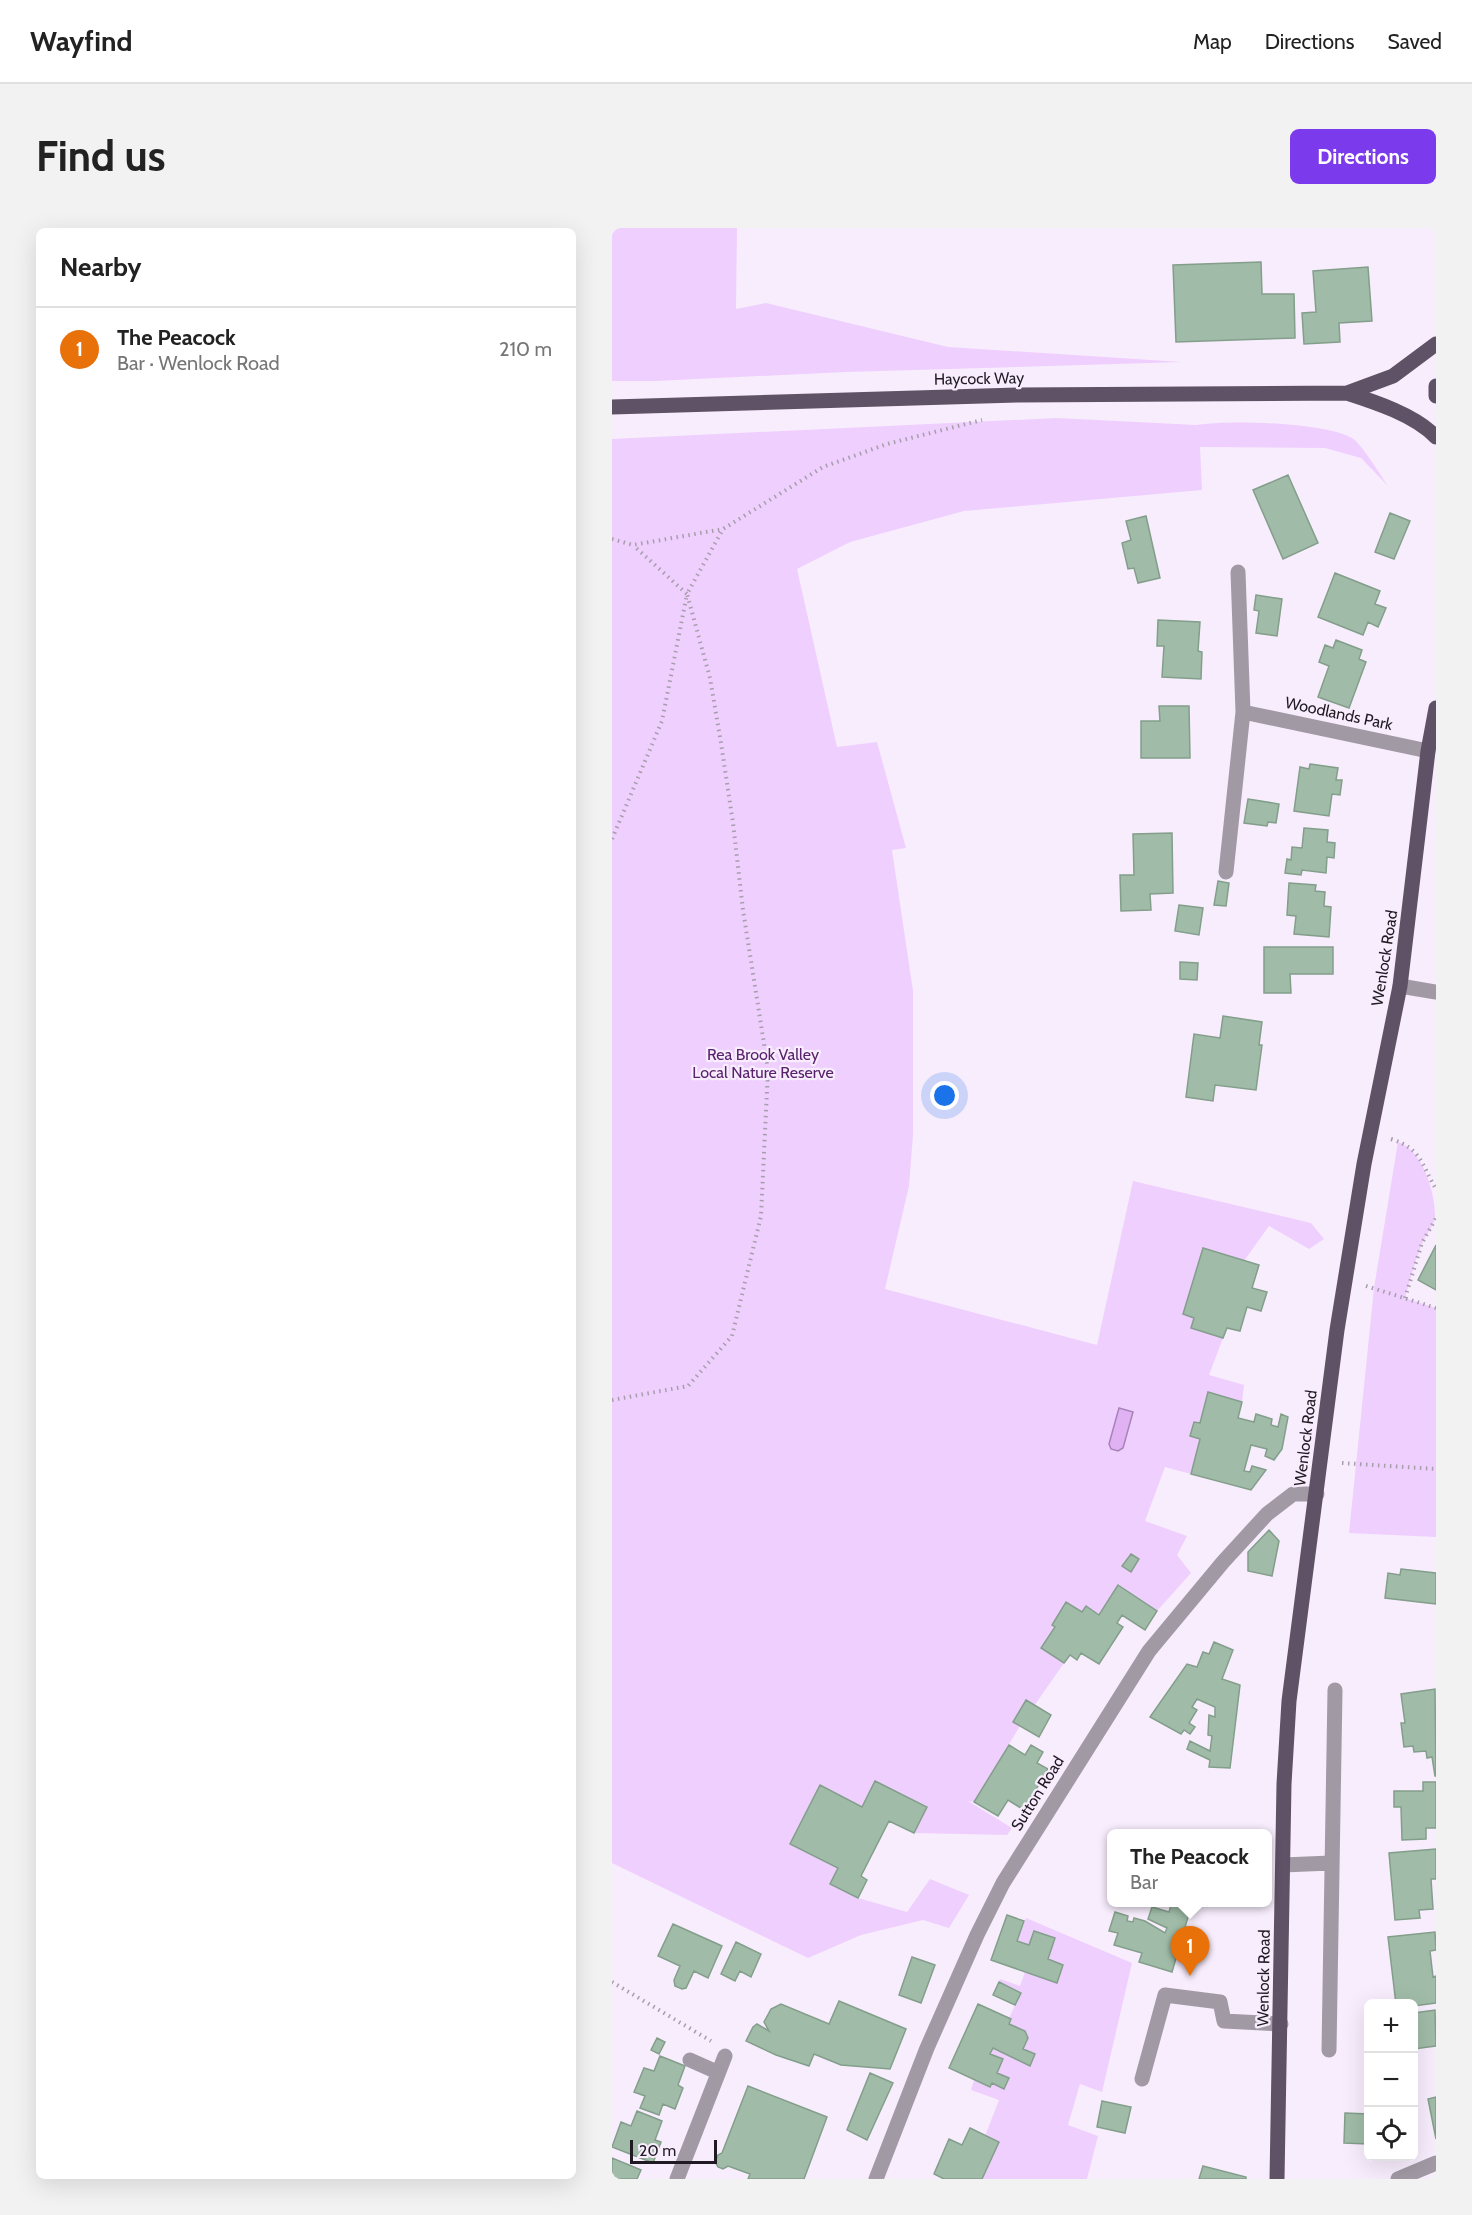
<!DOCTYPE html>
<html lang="en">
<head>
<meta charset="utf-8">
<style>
  :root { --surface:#fff; --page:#f2f2f2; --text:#222; --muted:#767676; --line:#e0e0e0; --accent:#7c3aed }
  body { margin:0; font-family:Cabin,sans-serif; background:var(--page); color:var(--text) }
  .controls { position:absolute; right:18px; bottom:18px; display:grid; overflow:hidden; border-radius:9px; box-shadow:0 6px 24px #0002 }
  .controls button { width:54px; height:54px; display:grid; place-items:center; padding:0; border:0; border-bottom:2px solid var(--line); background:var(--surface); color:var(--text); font:30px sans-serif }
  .scale { position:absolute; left:18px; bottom:15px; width:87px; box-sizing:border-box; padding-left:6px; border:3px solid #201a23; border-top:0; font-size:16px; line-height:21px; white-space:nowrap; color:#201a23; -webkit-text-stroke:4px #f8edfd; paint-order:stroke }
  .you { position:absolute; left:333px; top:868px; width:21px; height:21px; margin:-15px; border:4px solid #fff; border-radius:50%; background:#1a73e8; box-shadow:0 0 0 9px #1a73e833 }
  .badge { display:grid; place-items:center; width:39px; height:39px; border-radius:50%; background:var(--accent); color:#fff; font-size:20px; font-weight:700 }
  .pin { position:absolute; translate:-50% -50px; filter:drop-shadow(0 2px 3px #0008) }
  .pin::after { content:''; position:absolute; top:32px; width:21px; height:18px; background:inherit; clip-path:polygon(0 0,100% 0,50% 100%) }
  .popup { position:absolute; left:495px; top:1601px; width:165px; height:78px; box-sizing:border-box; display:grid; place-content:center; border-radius:9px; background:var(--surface); filter:drop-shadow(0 2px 4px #0005); font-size:20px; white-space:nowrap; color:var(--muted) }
  .popup b { font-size:22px; color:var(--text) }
  .popup::after { content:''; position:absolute; left:50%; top:100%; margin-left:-12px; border:12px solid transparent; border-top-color:var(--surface) }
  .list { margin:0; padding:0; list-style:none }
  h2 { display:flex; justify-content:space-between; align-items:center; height:78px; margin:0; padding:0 24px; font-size:26px }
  h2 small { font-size:20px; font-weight:400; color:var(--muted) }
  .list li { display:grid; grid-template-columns:39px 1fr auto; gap:18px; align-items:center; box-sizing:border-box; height:84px; padding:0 24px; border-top:2px solid var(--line) }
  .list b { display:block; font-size:22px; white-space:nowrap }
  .list p { margin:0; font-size:20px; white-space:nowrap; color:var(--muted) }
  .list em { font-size:20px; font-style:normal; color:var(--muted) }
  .icon { flex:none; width:33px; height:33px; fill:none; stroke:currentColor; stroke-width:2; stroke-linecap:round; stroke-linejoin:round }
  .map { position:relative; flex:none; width:824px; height:1951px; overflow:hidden; border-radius:9px }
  header { display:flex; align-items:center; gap:36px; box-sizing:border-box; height:84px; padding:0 30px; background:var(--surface); border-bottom:2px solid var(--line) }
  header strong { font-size:28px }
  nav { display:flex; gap:33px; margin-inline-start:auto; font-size:21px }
  .intro { display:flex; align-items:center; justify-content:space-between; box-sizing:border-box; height:144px; padding:0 36px }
  h1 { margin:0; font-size:42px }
  .button { padding:15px 27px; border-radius:9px; background:var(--accent); color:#fff; font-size:21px; font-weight:700 }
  main { display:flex; gap:36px; padding:0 36px }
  aside { flex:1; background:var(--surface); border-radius:9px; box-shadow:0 6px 24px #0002 }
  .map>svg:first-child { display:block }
</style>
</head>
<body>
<header>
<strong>Wayfind</strong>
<nav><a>Map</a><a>Directions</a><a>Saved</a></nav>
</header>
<div class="intro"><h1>Find us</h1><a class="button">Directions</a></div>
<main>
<aside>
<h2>Nearby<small></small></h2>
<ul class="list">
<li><span class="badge" style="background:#e8710a">1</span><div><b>The Peacock</b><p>Bar · Wenlock Road</p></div><em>210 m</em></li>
</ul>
</aside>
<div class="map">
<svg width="824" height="1951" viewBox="0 0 824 1951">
  <rect width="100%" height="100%" fill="#f8edfd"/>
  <!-- green -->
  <path fill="#efcffe" d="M0,0H125L124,81L154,75L336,119L570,134L234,144L43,153H0Z
    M445,190L584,197C618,192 711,194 740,210C749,215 769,248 776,258L749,230L713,220L588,219L590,262L352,283L238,314L185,341L225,519L265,514L294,620L280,622L301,763V907L297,958L273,1061L485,1117L521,953L699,995L712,1011L697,1021L657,998L632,1033L591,1021L571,1086L582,1090L579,1100L611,1110L597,1147L632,1157L630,1174L596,1164L588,1195L582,1194L578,1208L588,1211L579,1246L553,1239L533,1293L575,1308L565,1327L579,1345L545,1383L506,1358L487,1387L474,1378L470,1384L454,1374L440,1396L443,1399L430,1420L452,1435L408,1498L362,1574L356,1573L400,1600L395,1607L302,1605L315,1578L263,1553L250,1579L207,1558L178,1616L226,1640L218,1656L246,1670L295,1684L318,1651L357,1667L337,1700L311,1692L249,1707L196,1730L0,1635V211Z
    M786,914C811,922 824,966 823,991C820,1000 813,1008 810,1016C803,1033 798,1052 793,1070L824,1080V1309L737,1305L762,1060Z
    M414,1690L520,1735L490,1864L468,1856L456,1897L486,1908L475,1951H370L387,1915L373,1908L387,1872L359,1862L362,1852L378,1859L380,1855L393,1860L397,1850L385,1845L391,1831L378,1826L381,1820L418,1837L423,1827L411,1821L416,1810L413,1803L397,1796L399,1791L397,1790L409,1765L387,1754L388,1751L408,1758L413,1744L445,1755L451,1737L436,1731L443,1710L422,1703L417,1717L405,1713Z"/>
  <!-- water -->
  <path fill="#e0b2f4" stroke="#a684b5" stroke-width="1.5" d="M507,1180L521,1184L511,1220L506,1223L499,1221L497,1216Z"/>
  <!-- building -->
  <path fill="#a0bca8" stroke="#839e8b" stroke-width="1.5" d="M649,34L650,66H682L683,110L564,114L561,37Z
    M756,39L760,93L727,95L728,114L692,116L690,85L704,84L701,43Z
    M676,247L706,315L671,331L641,262Z
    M778,285L798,293L782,331L763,324Z
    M534,288L548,350L526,355L522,340L516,341L510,315L519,312L514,293Z
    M723,345L768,363L763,376L774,380L766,399L756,394L751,407L706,389Z
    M644,367L670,371L665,408L644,405L647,383L642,382Z
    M546,392L588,394L586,423L590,424L589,451L550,449L552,418H545Z
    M724,412L750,422L747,431L754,434L737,480L706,469L717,438L707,434L713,417L721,420Z
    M547,478H577L578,530H529V493H548Z
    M698,536L726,540L724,552H730L728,567L720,566L717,588L682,583L688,539L697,541Z
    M636,571L667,576L664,595L656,594L655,598L632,595Z
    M692,600L716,602L715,614L723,615L722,630L715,629L714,645L690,642L689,647L673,645L675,631L679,632L680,619L690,620Z
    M560,605L561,665L538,666L539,682L509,683L508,647H522L521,606Z
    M606,653L617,655L614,678L602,677Z
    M677,655L704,657L703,663L713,664L712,678L719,679L717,709L682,706L684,688L675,687Z
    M567,677L591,680L587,707L563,703Z
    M652,719H721V746H678L679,765H652Z
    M568,734L586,735L585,752L568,751Z
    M611,788L650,794L647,817H650L644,862L603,857L601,873L574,869L582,806L608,810Z
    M824,1017V1062L806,1052Z
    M591,1020L647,1037L640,1060L655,1064L649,1083L635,1079L628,1103L615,1100L611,1110L579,1100L582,1090L571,1086Z
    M596,1164L630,1174L626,1190L642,1194L644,1186L660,1191L659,1197L666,1199L669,1186L676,1189L670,1221L662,1232L653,1228L655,1221L639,1217L632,1243L638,1244L640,1238L654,1242L639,1262L579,1246L588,1211L578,1208L582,1194L588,1195Z
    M657,1302L667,1313L660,1348L636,1343V1324Z
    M519,1326L527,1331L519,1344L510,1338Z
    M789,1341L824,1345V1376L773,1370L776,1345L788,1347Z
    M506,1357L545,1383L533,1402L510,1387L505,1395L511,1399L487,1436L469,1425L465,1432L458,1427L452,1435L429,1420L443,1399L440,1397L454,1374L470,1384L474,1378L487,1387Z
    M602,1414L621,1422L610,1451L628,1457L618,1540L597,1539L598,1532L575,1521L578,1513L598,1523L600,1508L596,1507L597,1487L603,1489V1479L585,1471L580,1479L585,1482L577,1495L583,1499L578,1506L572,1502L569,1506L538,1489L575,1436L585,1439L591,1424L597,1426Z
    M823,1461L824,1548H823L820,1529L815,1530L814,1523L802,1524L801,1518L792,1519L789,1495H793L789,1466Z
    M414,1472L439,1487L427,1509L401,1494Z
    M397,1517L413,1527L419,1517L431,1524L425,1535L436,1541L412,1582L396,1572L386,1588L362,1574Z
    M263,1553L315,1579L302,1605L277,1593L249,1648L255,1652L246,1670L218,1656L226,1640L178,1616L208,1557L250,1579Z
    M811,1554H824V1600H814V1611L790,1612L789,1579H782V1563H811Z
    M824,1621V1651H819L821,1681L807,1682L808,1690L783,1692L777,1625Z
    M560,1674H586L583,1683L578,1682L560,1744L527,1734L530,1725L502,1717L506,1705L497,1703L503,1684L516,1688L515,1693L521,1694L522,1690L533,1693L553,1705L555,1700L536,1691L540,1679L557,1684Z
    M395,1687L412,1693L405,1713L417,1717L422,1703L443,1710L436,1731L451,1737L445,1755L379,1732Z
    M61,1696L110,1718L96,1750L82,1743L74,1760L70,1761L63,1758L62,1752L68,1738L46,1728Z
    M823,1704L824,1722L818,1723L821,1749L824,1748V1775L802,1778V1776H784L776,1709Z
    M124,1714L149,1726L139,1749L128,1743L123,1753L109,1746Z
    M300,1729L323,1737L309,1775L287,1767Z
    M387,1754L409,1765L403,1777L381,1767Z
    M227,1773L294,1801L278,1841L229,1837L202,1826L197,1838L164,1827L134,1813L141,1799L145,1796L157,1803L152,1794L159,1781L169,1776L217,1796Z
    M366,1776L399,1791L397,1796L413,1803L416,1810L411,1821L423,1826L418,1838L381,1820L378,1826L391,1831L385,1845L397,1850L392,1861L380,1855L378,1859L337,1840Z
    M823,1782L824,1818L802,1821V1785Z
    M45,1810L53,1814L47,1826L39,1822Z
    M48,1828L73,1838L66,1857L71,1860L63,1881L51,1876L47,1887L28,1880L33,1868L22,1864L32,1840L42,1843Z
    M258,1845L281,1855L255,1912L235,1902Z
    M136,1858L215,1889L192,1951H136L138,1946L116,1938L111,1941L106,1939L103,1934L106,1927L110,1925Z
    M824,1869V1911L816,1871Z
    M490,1873L519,1879L513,1905L485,1899Z
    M25,1883L50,1893L43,1912L49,1914L41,1935L0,1919L9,1894L19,1898Z
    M733,1885L756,1886V1916L732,1915Z
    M358,1900L387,1914L370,1951H332L322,1946L337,1911L350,1917Z
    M0,1930L29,1942L25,1951H0Z
    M591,1938L634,1949V1951H587Z"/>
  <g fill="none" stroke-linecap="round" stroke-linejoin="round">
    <!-- path -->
    <path stroke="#a79eab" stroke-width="4" stroke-dasharray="1.5 4.5" stroke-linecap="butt" d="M0,311L21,317L111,301L211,239L275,216L370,192
      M0,611L50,493L75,366L22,318
      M779,911C810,921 809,936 824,961
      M754,1058L824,1080
      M793,1070L810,1015L824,990
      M0,1172L76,1158L120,1108L149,988L156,841L131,682L121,595L109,515L98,450L75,366L111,301
      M730,1235L824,1241
      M0,1754L99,1813"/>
    <!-- service -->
    <path stroke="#a19aa5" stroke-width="15" d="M530,1851L553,1767L608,1774L612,1793L669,1796
      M786,1951L824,1935"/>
    <!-- minor -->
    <path stroke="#a19aa5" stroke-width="15" d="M631,484L816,523
      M614,644L631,484L626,344
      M788,758L824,764
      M671,1637L719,1635
      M717,1822L723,1462
      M78,1832L105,1844
      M65,1951L113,1828"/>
    <!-- tertiary -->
    <path stroke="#a19aa5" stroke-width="15" d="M264,1951L315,1820L365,1707L391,1655L537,1423L611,1334L655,1286L681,1266H705"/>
    <!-- primary -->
    <path stroke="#605266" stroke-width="15" d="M824,158V168
      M735,165L781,148L824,116
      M0,179L405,167L735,165C763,174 803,187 824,209
      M665,1951L672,1556L677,1473L725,1102L752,936L788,758L816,523L824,480"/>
  </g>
  <g text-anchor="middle" stroke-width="4.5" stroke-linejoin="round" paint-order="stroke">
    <!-- street labels -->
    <g font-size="16" fill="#201a23" stroke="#f8edfd">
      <text transform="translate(367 150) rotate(-1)" y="6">Haycock Way</text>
      <text transform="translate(727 485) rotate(12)" y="6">Woodlands Park</text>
      <text transform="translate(772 730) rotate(-81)" y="6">Wenlock Road</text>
      <text transform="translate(693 1210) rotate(-83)" y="6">Wenlock Road</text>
      <text transform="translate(425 1565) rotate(-58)" y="6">Sutton Road</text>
      <text transform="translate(651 1750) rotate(-89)" y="6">Wenlock Road</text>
    </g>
    <!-- park labels -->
    <g font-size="16" fill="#59226e" stroke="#f8edfd">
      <text x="151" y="832">Rea Brook Valley<tspan x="151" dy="18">Local Nature Reserve</tspan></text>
    </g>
  </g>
</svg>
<div class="controls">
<button>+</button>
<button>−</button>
<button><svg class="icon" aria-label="locate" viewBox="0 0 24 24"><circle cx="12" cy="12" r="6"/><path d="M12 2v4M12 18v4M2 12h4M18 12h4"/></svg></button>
</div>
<div class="scale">20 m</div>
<div class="you"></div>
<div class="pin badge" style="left:578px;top:1748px;background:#e8710a">1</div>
<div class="popup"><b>The Peacock</b>Bar</div>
</div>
</main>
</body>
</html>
